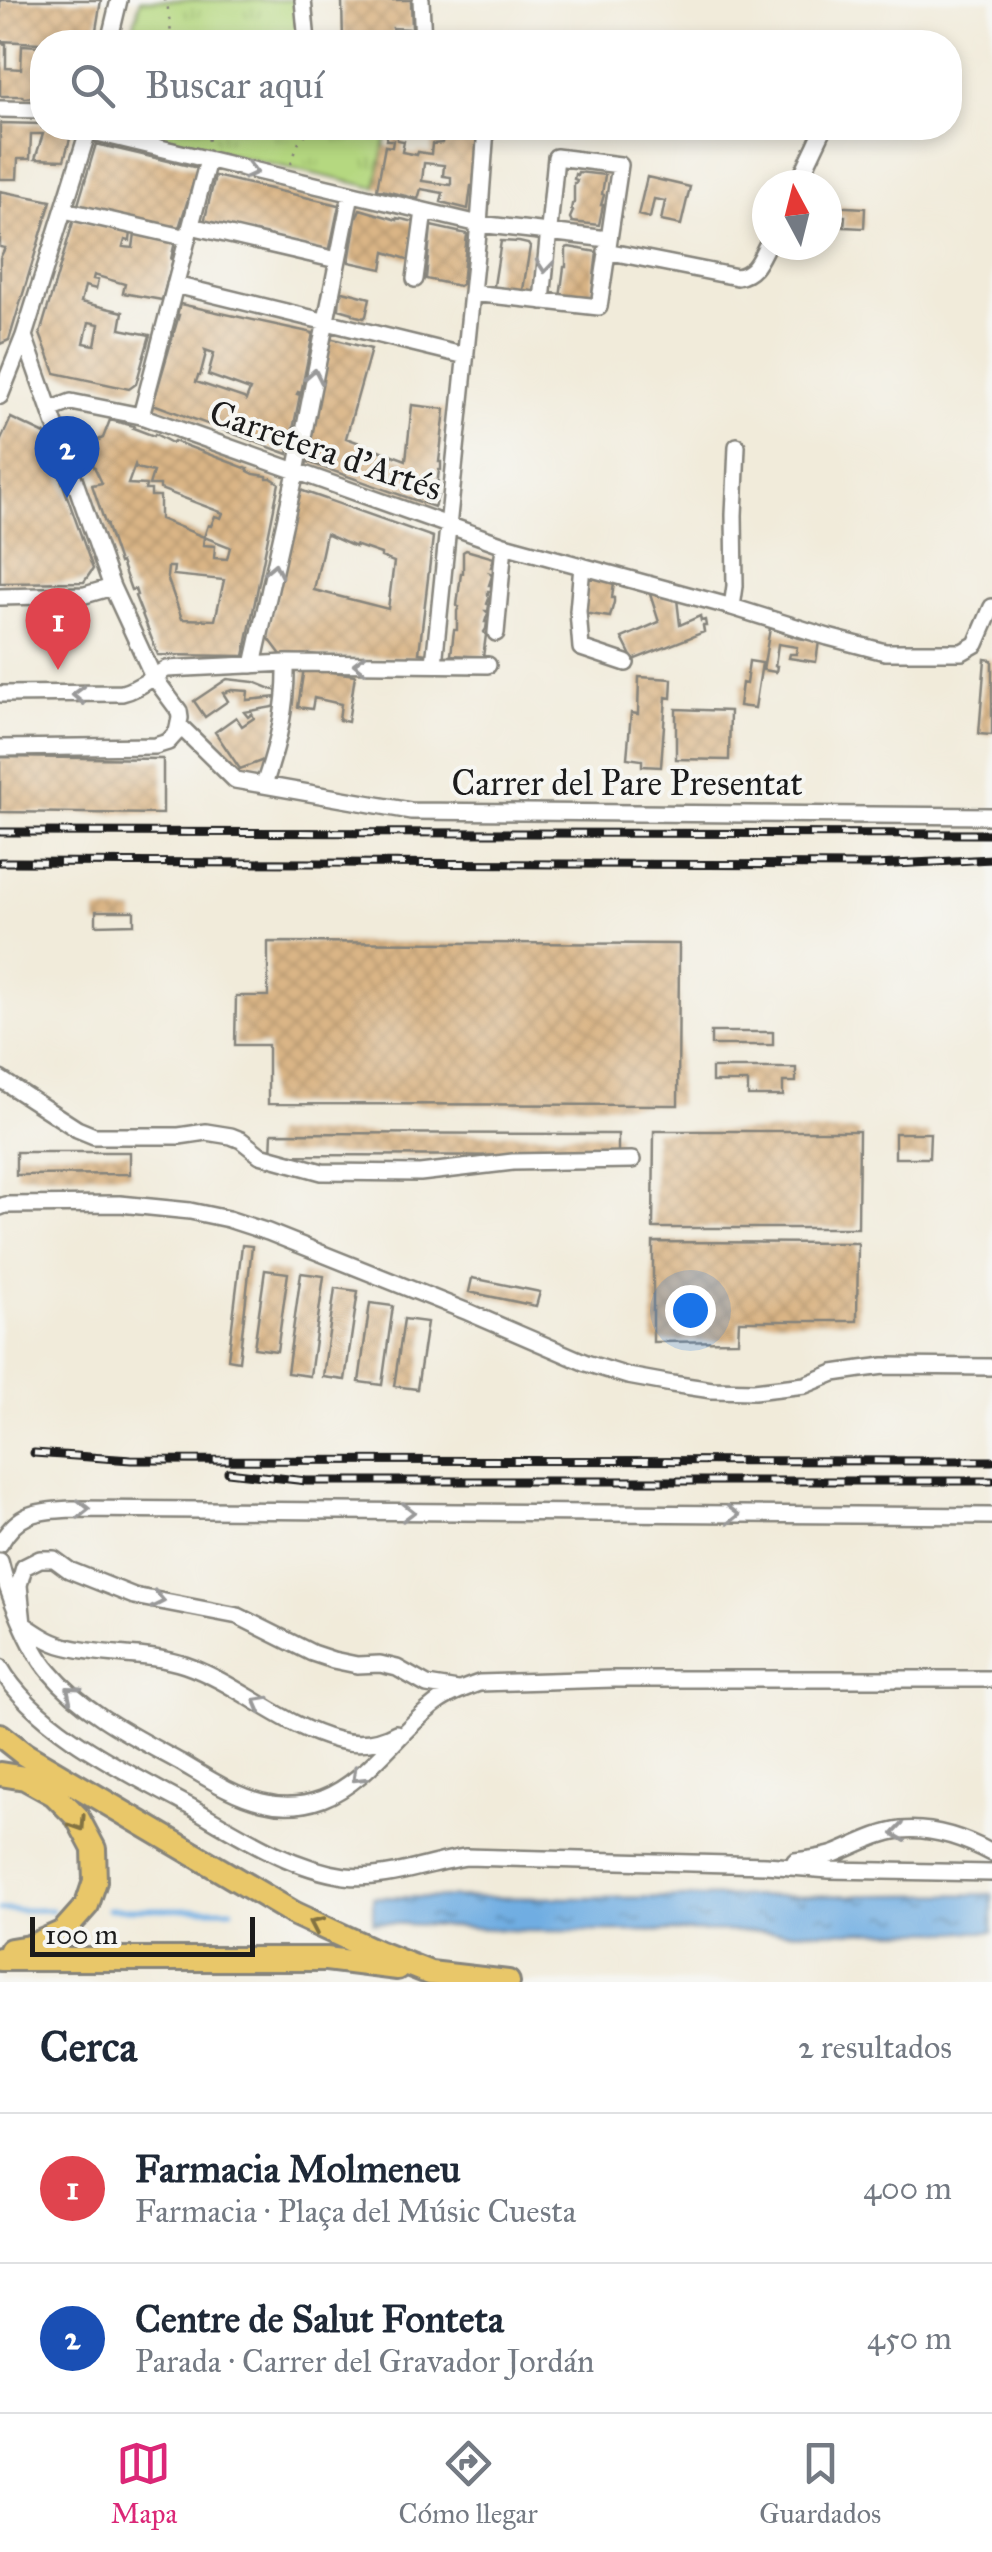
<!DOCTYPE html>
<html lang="es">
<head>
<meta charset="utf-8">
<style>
  :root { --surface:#fff; --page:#f2f2f3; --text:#1f2937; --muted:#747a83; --line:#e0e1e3; --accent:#db2777 }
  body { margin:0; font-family:"IM FELL Great Primer",serif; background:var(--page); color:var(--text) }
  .compass { position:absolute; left:752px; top:170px; width:90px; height:90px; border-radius:50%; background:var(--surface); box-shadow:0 5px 15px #0003; rotate:353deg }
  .scale { position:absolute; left:30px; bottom:25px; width:225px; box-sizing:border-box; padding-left:10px; border:5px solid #1c1c1c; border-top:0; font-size:28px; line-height:35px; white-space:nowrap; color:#1c1c1c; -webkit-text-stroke:8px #f6f6f2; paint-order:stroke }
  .you { position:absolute; left:690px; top:1310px; width:35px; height:35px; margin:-25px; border:8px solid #fff; border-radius:50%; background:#1a73e8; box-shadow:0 0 0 15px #1a73e833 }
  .badge { display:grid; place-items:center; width:65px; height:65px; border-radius:50%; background:var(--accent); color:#fff; font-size:32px; font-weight:700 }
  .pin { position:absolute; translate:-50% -82px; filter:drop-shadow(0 2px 5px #0008) }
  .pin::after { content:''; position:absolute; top:52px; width:35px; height:30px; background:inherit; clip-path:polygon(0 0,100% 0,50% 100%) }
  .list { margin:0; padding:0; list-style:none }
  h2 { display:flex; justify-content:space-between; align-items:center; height:130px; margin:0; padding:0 40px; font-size:42px }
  h2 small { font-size:32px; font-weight:400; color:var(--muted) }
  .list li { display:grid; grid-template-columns:65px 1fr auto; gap:30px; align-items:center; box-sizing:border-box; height:150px; padding:0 40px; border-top:2px solid var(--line) }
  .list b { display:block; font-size:38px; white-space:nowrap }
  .list p { margin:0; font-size:32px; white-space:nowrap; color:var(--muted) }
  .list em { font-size:32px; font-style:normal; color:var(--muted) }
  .icon { flex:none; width:55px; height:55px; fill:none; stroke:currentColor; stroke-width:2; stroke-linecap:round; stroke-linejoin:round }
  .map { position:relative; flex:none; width:992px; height:1982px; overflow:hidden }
  .search { position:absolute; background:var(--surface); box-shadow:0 5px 15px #0003; left:30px; right:30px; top:30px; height:110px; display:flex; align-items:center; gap:25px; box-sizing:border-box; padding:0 35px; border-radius:40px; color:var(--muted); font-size:38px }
  .sheet { height:430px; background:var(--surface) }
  nav { display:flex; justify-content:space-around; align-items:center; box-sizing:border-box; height:140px; border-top:2px solid var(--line); background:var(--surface); font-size:28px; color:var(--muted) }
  nav a { display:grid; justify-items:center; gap:5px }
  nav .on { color:var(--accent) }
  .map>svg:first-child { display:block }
</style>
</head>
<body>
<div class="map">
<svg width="992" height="1982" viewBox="0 0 992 1982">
  <defs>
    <pattern id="park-tufts" width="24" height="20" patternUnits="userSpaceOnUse" patternTransform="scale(2.5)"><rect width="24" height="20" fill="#b5d880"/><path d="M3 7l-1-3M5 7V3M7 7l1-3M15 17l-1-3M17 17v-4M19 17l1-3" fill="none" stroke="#9bb96e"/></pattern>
    <pattern id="water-ripples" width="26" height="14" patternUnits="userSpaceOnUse" patternTransform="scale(2.5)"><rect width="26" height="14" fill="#6fade2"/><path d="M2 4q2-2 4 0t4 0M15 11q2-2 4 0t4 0" fill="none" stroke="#5a8cb6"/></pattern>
    <pattern id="building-cross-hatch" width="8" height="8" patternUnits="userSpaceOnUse" patternTransform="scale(2.5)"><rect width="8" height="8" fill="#dab586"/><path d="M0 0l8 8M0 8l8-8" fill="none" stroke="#ba9b73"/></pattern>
  </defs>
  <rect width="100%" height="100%" fill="#f6f6f2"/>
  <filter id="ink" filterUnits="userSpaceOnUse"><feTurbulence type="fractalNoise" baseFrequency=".01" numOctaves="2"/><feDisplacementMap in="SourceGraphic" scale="20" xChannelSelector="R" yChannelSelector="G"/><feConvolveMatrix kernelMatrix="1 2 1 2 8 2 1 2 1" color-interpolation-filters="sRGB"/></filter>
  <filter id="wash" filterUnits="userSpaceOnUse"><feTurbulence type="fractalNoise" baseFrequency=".0048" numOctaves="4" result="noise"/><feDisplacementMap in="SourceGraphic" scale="40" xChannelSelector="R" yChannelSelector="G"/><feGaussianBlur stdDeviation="2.25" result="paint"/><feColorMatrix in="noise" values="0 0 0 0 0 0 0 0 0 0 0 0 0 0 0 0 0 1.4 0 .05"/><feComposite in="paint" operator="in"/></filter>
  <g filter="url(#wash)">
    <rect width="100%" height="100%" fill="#f1ebda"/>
    <!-- park -->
    <path fill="url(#park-tufts)" stroke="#687a4e" stroke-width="2.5" d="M140,0H297L301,42H130Z
      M113,128H388L376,188Z"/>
    <!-- water -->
    <path fill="url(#water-ripples)" stroke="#46647f" stroke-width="2.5" d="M992,1894V1932L527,1931L373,1922V1897L592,1898Z"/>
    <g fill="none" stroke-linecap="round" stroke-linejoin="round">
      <!-- stream -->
      <path stroke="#6fade2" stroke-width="5" d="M108,1909H232
        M0,1910H52"/>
    </g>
    <g id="blocks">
      <!-- building -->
      <path fill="url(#building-cross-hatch)" fill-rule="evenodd" d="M0,0H101L94,42H42V96L25,98L22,96H0V43L6,44V68L21,69L22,45L38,46L39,43L0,41Z
        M396,0H411L412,29L393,28L397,42H343L342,1Z
        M0,123L42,124V128H73L64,160L35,159L43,134H31L30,159H18L17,179H0Z
        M388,128H396L397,140L404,141L402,152L417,155L418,152L431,154L432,144L442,143L444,128H479L473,186H471L468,209L441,202L443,193L421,189L418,199L377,189L385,146L392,147L393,140H386ZM424,163L444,165L443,176L451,177V185L422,181Z
        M96,144L198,168L178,231L77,208Z
        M578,172L605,175L602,194L604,195L601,205H603L599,225L572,222L570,218L573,211L571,210L572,204L574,203V183H576L577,180L574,179L575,174L577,175Z
        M215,176L339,205L329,253L204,223Z
        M647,177L690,187L681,225L661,221L665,201L654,199L650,218L638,215Z
        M0,191L51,201L9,340L0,344V258L5,248L0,247Z
        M827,206L865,208L864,228L844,227L845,216H835V226H827Z
        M360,209L397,220V218L415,222L414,229H416L410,260L385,252L382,269L349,262L356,219Z
        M74,219L131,232L130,241L125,240L123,247L133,248L135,233L175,242L171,259H173L162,300L123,293L125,284L94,275L93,279L98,280L96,289L85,286L81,302L123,312L120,329L150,335L136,384L129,389L55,373L40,334ZM89,322L99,324L95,345L84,343Z
        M431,226L467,234L462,284L459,286L426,279Z
        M501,241L519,242L528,244L530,247L522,296L493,292Z
        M569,247L597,252L591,302L560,298L564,267H566V248Z
        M343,291L370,298L366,316L364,318L353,315V313L339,309L340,295Z
        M180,304L313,333L301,393L298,392L297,394L300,395L288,454L153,404L179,315H177ZM205,350L214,353L208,375L250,390L246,400L244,398L196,382L198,376H200L206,353Z
        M333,339L371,349L346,438L406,460L412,405L445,409L439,462H441V470H439L436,495L438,496L434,507L305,461L330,340Z
        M11,418L45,434L93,569L84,582L0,583V442Z
        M110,420L134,426L133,428L154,436L155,434L172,443L174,441L248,469V471L254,474L267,476V478H271L279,483L244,656L158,655L135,596L137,595L135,589L131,590L121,562L119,563L106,524H108L105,523L92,485L102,483L90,458L92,457L87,445L103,438ZM135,465L136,468L153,472L149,485H160V489L223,513L221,518L215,516L211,526L208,525L204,537L230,547L227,559L214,558L215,546L203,545L204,537L160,519V496H151V490H145L146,485L128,484ZM168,567H174L173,575L224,580L215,620L182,619L167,577Z
        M300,490L433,537L419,653L427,654L417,657L323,656L310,654V656H282L267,636ZM326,534L355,547V545L381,554V557L394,562L388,609L314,590Z
        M466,550L494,558L491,567H493V574L490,573L492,576L489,585H491V591H488V595L490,596L487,604L489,605L488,611H486L488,613L485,622H487L486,629L484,632L486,635L483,657L451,655L454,630H457V611L459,607L457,606L461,573H463V552Z
        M587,575L614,582L612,598H614V602L610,617L583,613Z
        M649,591L677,599L680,625L700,616L701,621L705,620L706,626H703L704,632L633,660L622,638L659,622Z
        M770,628L798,638L819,641L816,662L789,658L790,654H796L797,647L778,644L775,666H777L776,672L763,670Z
        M985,659L992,660V735L979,734Z
        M749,661L762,663L755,708L739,706L742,683L746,684Z
        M304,668L355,675L348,722L339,720L341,704L314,698L312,709L298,707Z
        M639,677L672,679L671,698L666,697L661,767L642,766V760L627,758L631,713L638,714Z
        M227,679L254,682L277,691V697L247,700L248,691L232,690L223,693L228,701L205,717L194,701Z
        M278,706L269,758L240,769L215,732L236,717L242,726L254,718L252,714L248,717L244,712Z
        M676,709L730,711L729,760L676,759Z
        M0,757L163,759V814L0,812Z
        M96,911H134V924L96,925Z
        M268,942L679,944L678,1105L268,1104V1045H235L236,996H268Z
        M711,1032H773V1045H711Z
        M712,1068H796V1082H783V1096H748V1082H712Z
        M654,1131H859L858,1228H653Z
        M272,1133L618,1134V1156L271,1155Z
        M895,1133H930L929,1158H895Z
        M16,1152H130V1174L16,1175Z
        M653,1242L858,1243L857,1321H739L738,1341L653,1342Z
        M242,1245L252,1246L239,1361L228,1359Z
        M265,1270L288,1273L277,1351L254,1348Z
        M301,1273L324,1276L310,1376L287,1373Z
        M472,1278L540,1292L536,1306L469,1292Z
        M335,1288L358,1291L345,1380L323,1377Z
        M370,1303L393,1306L382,1385L359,1382Z
        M404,1319L427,1322L417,1389L394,1386Z"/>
    </g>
  </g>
  <g filter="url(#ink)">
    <use href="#blocks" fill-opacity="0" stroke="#86847b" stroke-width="2.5"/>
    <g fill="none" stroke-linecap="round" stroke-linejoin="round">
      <!-- minor casing -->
      <g stroke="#86847b" stroke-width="20">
        <path id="minor" d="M303,0L307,42
          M421,0L423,42
          M109,42L119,0
          M0,109L42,110
          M89,131L479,224L608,239
          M797,185L824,128
          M64,210L188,238
          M191,226L337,260
          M606,251L737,277C755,274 759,260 767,245
          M415,279L424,211
          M175,285L466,356
          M472,293L599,307L620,165L556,157L542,301
          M0,396L24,336L89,128
          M50,410L71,402L141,416L504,545L732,607L828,637L885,652H962L976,644L992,607
          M141,416L208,160
          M582,566L578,611L581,648L626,663
          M0,597L85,595L112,587
          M732,607L735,586L734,515L737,446
          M496,633L504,545
          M434,664L479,224L486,128
          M253,665L296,472L351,194
          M0,694L122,693C139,689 152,677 167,669L286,663L488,665
          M180,726L235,780L411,811L992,816
          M0,748L155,746L168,742L177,732L180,718L179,711L153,676L112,587L24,336
          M264,785C278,744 287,707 286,663
          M0,1079L77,1129L94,1136H179L206,1132L231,1136L241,1140L260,1155L322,1172L420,1173L513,1162L632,1160
          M0,1207L5,1205L120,1204L190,1211L228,1219L268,1232L468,1312L586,1363L628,1376L672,1384L712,1390L754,1391L805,1385L834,1373L861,1369L884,1366L992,1367
          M0,1544C18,1512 37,1511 72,1509L992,1516
          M0,1561C7,1591 29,1648 49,1671C83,1712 134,1737 180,1762C206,1777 232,1795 262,1802C281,1807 303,1806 322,1799C367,1782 399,1730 438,1702C450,1693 465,1688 479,1683L614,1679H992
          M0,1667C36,1730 129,1773 191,1807C238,1834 289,1868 345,1876C385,1881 426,1863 466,1857L766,1865L829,1870L992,1873
          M396,1733C378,1743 357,1745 337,1740C282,1726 238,1683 185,1665C147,1652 103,1657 64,1646C49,1642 36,1633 23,1624L19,1585L24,1567L40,1559H54L69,1570L134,1596L238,1616L312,1653L333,1660L357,1665L380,1664L397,1668L427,1685L458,1690
          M795,1861C808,1859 822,1858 834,1854C855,1846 877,1833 901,1830C933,1827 964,1838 992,1853"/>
      </g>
      <!-- highway casing -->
      <g stroke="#86847b" stroke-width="28">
        <path id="highway" d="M0,1735L24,1754L295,1914L377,1952L430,1973L508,1982
          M0,1774L25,1778L54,1794L77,1817L94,1849L95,1881L87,1905L63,1932L29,1947L11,1950
          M0,1959H326L397,1968"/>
      </g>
      <!-- path -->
      <path stroke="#86847b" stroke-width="2.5" stroke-dasharray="2.5 8" stroke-linecap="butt" d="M163,0L167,1L172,42
        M206,128L209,141
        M291,164L299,142L311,128"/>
      <!-- minor -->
      <use href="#minor" stroke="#fff" stroke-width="15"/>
      <!-- highway -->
      <use href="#highway" stroke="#e9c769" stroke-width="22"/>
      <!-- rail casing -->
      <g stroke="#1c1c1c" stroke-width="9">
        <path id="rail" d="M0,832L992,834
          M0,862L875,865L992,859
          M34,1453L131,1460L992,1461
          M228,1472L306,1481H992"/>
      </g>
      <!-- rail -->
      <use href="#rail" stroke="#f6f6f2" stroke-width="5" stroke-dasharray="15" stroke-linecap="butt"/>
    </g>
    <!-- one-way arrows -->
    <defs><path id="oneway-chevron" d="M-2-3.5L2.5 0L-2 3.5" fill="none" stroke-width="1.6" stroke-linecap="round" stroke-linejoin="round" transform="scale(2.5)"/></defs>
    <g stroke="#999">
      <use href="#oneway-chevron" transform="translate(251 171) rotate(13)"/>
      <use href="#oneway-chevron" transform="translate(545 266) rotate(95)"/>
      <use href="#oneway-chevron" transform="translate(314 376) rotate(-79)"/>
      <use href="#oneway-chevron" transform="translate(274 570) rotate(-78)"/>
      <use href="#oneway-chevron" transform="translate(360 664) rotate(-179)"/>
      <use href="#oneway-chevron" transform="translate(79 695) rotate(-179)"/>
      <use href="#oneway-chevron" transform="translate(83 1509)"/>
      <use href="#oneway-chevron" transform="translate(408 1512)"/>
      <use href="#oneway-chevron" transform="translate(733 1515)"/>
      <use href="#oneway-chevron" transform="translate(158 1600) rotate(11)"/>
      <use href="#oneway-chevron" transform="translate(72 1692) rotate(-140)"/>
      <use href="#oneway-chevron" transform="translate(260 1703) rotate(-151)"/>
      <use href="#oneway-chevron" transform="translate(358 1776) rotate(136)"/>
      <use href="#oneway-chevron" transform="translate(899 1833) rotate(172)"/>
    </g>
    <g stroke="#827242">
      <use href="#oneway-chevron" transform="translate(79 1824) rotate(57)"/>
      <use href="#oneway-chevron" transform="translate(316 1924) rotate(-155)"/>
    </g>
  </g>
  <g text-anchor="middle" stroke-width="8" stroke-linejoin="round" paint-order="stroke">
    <!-- street labels -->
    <g font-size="35" fill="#1c1c1c" stroke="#f6f6f2">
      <text transform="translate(326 450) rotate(19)" y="12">Carretera d'Artés</text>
      <text x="627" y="795">Carrer del Pare Presentat</text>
    </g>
  </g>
</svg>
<svg class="compass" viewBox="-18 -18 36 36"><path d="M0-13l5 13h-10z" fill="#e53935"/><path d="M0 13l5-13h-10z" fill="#747a83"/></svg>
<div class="scale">100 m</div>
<div class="you"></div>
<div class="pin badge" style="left:58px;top:670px;background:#e0444e">1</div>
<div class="pin badge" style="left:67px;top:498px;background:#1a4fb4">2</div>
<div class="search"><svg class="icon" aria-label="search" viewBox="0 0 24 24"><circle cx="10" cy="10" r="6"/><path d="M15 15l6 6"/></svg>Buscar aquí</div>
</div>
<section class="sheet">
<h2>Cerca<small>2 resultados</small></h2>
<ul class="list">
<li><span class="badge" style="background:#e0444e">1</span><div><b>Farmacia Molmeneu</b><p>Farmacia · Plaça del Músic Cuesta</p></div><em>400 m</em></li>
<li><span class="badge" style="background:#1a4fb4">2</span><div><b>Centre de Salut Fonteta</b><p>Parada · Carrer del Gravador Jordán</p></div><em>450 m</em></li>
</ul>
</section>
<nav>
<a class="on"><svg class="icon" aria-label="map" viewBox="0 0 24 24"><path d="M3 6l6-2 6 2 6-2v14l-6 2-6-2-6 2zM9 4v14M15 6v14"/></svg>Mapa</a>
<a><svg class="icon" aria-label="directions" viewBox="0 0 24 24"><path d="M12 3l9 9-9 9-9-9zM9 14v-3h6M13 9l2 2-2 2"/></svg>Cómo llegar</a>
<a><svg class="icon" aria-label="saved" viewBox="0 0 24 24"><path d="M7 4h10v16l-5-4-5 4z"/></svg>Guardados</a>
</nav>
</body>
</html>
